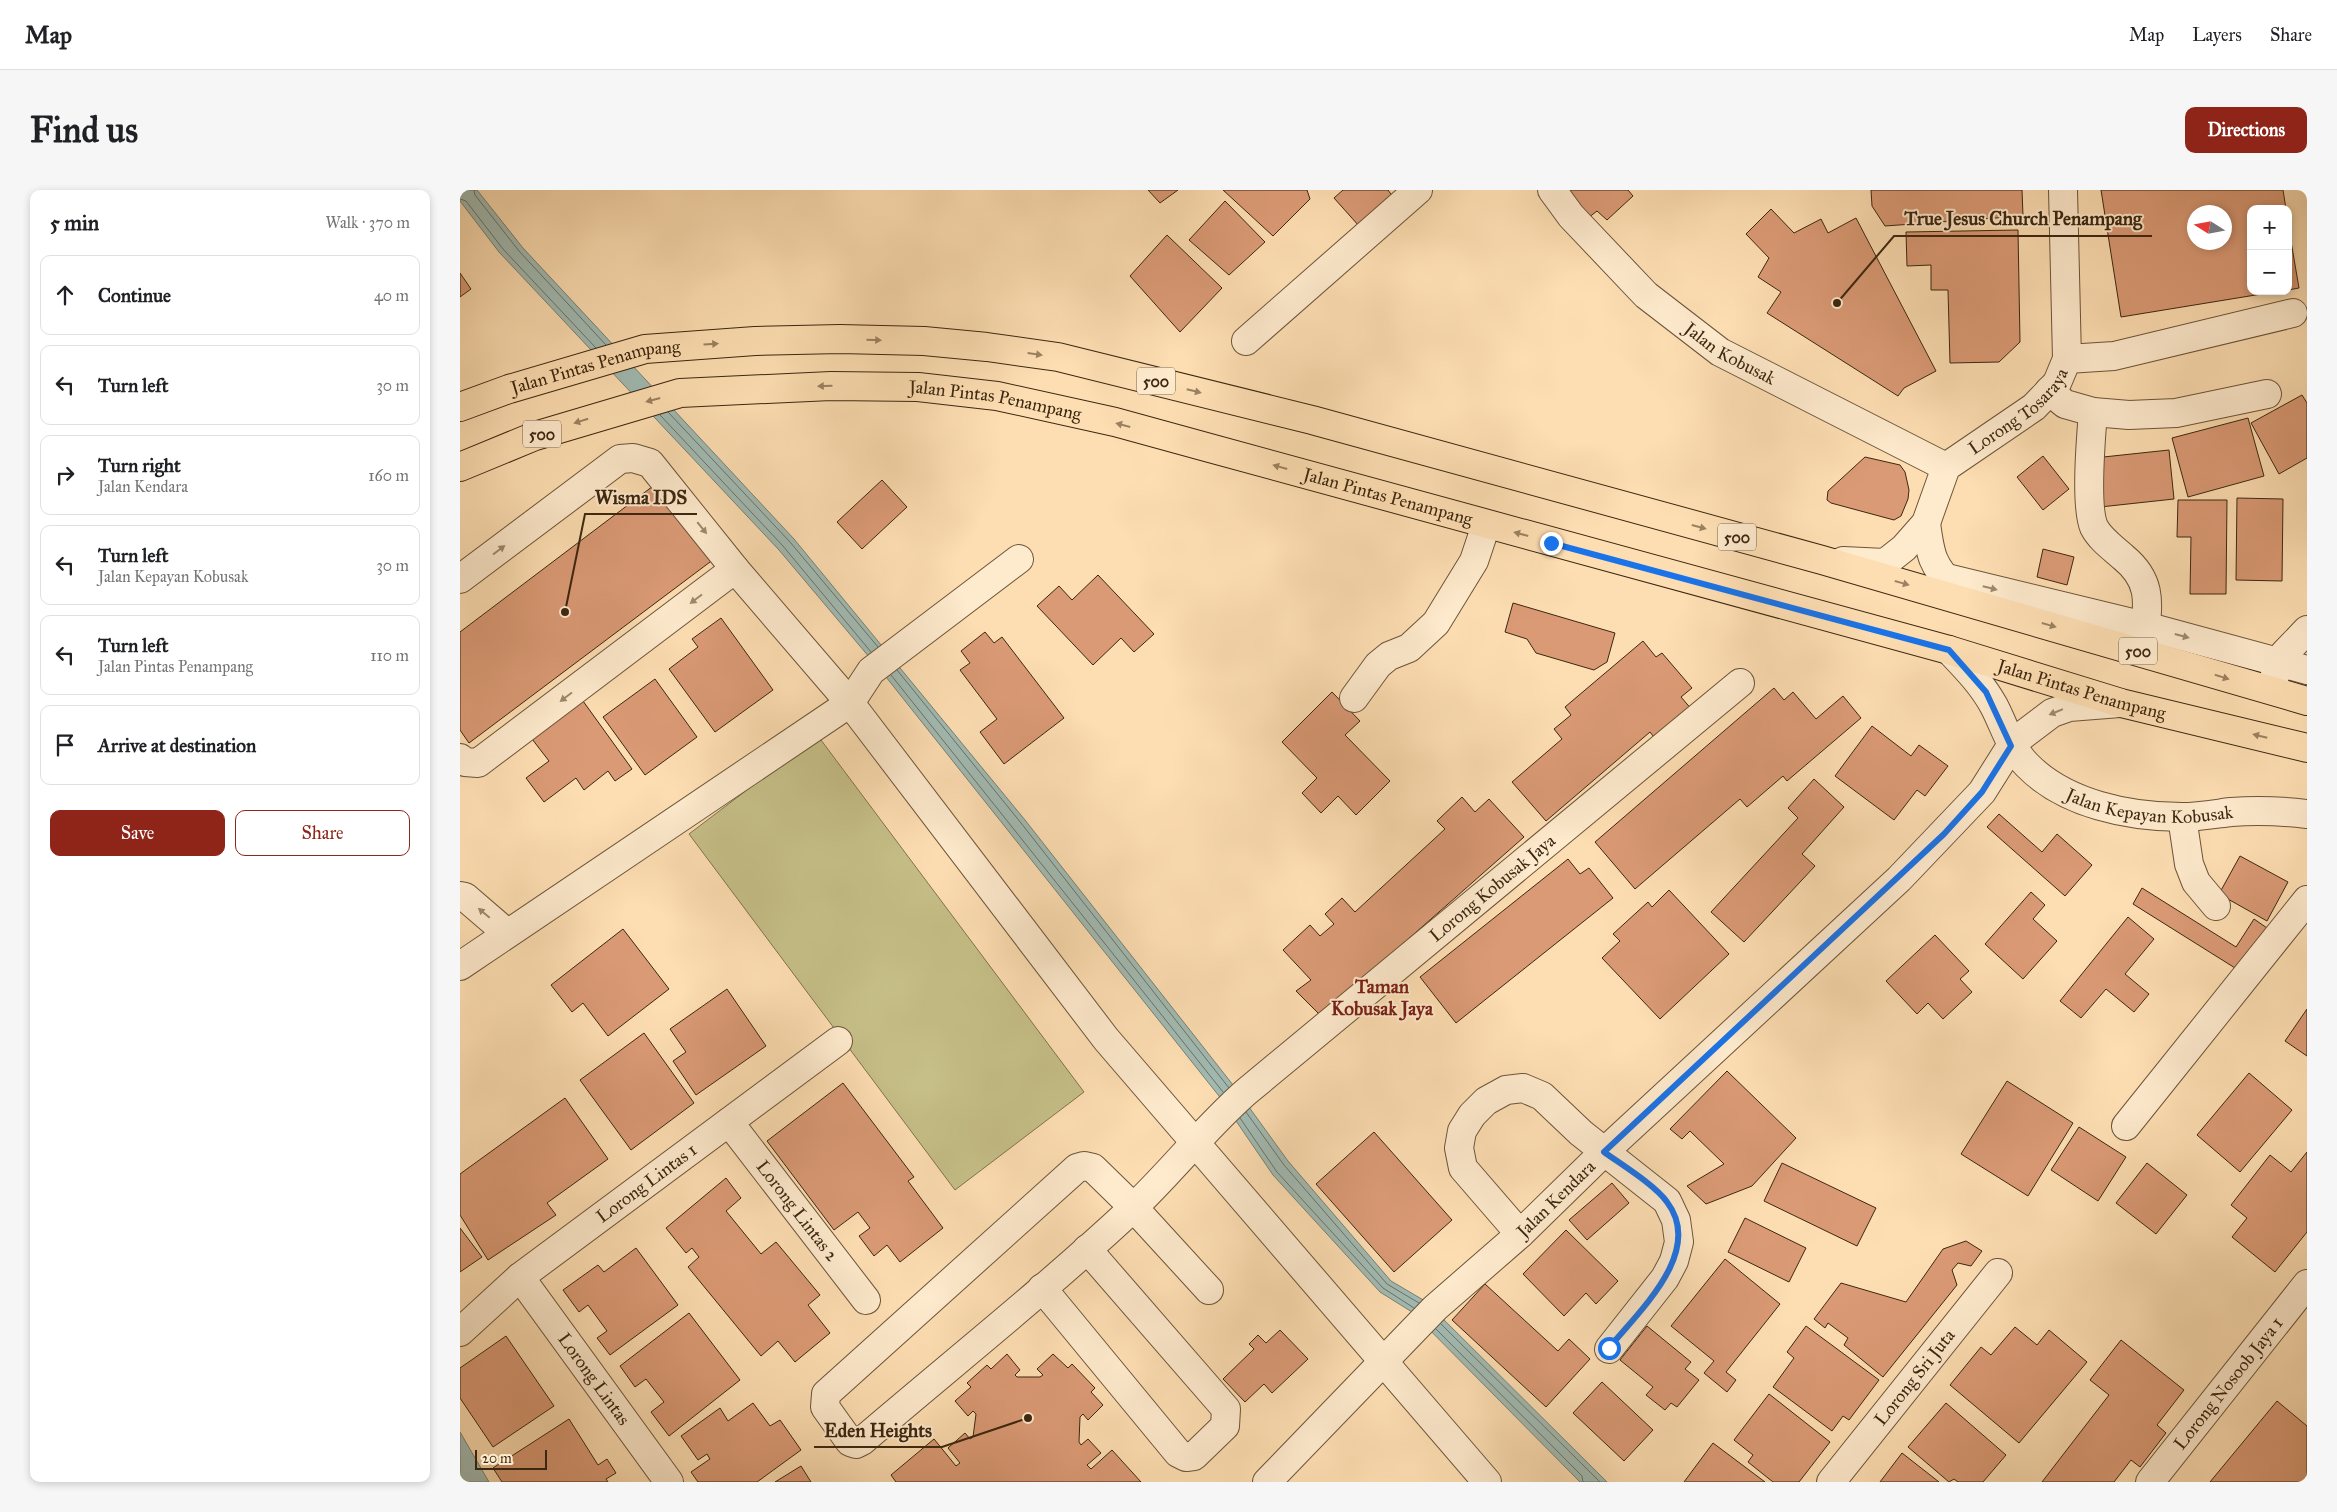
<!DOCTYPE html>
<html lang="en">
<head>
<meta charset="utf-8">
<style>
  :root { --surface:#fff; --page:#f6f6f6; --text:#202124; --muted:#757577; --line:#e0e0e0; --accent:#8f2418 }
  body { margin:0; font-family:"IM FELL Great Primer",serif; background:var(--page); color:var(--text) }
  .controls { position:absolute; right:15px; top:15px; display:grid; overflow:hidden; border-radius:10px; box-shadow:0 2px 8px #0003 }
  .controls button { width:45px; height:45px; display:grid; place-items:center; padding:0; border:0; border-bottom:1px solid var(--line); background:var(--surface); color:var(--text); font:25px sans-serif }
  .compass { position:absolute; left:1727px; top:15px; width:45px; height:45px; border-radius:50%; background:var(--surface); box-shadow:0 2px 8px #0003; rotate:281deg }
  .scale { position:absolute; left:15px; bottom:12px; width:72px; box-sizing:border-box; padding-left:5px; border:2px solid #3c2711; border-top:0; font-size:14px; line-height:18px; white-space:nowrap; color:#3c2711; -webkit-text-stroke:4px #feeacd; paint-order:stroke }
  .stop { position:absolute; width:15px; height:15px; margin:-11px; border:4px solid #1a73e8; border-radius:50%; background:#fff }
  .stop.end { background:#1a73e8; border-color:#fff; box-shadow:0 1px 5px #0008 }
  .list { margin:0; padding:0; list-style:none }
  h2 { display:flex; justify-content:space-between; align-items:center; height:65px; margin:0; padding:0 20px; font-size:21px }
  h2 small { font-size:16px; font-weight:400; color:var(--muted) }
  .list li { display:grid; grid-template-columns:32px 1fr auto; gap:15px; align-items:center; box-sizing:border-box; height:80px; margin:0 10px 10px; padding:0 10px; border:1px solid var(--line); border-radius:10px }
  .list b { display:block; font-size:19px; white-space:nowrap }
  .list p { margin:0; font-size:16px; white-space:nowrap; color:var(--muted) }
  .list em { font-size:16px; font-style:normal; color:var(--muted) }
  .actions { display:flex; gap:10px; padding:15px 20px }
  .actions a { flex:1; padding:11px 0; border:1px solid var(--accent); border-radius:10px; text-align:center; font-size:18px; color:var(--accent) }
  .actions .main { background:var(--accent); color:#fff }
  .icon { flex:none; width:28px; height:28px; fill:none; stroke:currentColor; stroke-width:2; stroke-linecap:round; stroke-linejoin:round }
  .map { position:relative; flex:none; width:1847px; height:1292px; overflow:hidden; border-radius:10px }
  header { display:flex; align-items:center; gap:30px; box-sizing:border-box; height:70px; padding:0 25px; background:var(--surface); border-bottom:1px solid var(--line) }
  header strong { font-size:24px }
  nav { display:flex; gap:28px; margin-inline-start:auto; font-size:18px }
  .intro { display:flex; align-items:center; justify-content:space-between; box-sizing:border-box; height:120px; padding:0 30px }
  h1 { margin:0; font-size:35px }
  .button { padding:12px 22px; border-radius:10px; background:var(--accent); color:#fff; font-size:18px; font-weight:700 }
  main { display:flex; gap:30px; padding:0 30px }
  aside { flex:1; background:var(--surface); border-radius:10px; box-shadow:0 2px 8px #0003 }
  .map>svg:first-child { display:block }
</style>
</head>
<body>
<header>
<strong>Map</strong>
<nav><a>Map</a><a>Layers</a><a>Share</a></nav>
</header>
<div class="intro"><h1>Find us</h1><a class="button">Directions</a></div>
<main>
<aside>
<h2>5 min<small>Walk · 370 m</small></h2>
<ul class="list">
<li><svg class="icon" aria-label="ahead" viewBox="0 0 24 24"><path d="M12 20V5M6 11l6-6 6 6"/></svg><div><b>Continue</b></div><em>40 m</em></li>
<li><svg class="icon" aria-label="left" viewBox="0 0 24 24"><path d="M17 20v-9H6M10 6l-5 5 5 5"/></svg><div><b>Turn left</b></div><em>30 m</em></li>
<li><svg class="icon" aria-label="right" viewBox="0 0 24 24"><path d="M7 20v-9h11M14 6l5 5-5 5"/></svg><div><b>Turn right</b><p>Jalan Kendara</p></div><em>160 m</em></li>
<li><svg class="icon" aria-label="left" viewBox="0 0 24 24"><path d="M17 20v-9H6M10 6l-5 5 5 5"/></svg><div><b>Turn left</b><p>Jalan Kepayan Kobusak</p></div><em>30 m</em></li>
<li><svg class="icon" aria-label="left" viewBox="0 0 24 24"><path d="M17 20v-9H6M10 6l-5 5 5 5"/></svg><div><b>Turn left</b><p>Jalan Pintas Penampang</p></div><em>110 m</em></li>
<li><svg class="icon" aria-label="arrive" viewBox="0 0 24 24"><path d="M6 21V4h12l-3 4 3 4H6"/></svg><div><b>Arrive at destination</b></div></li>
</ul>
<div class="actions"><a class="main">Save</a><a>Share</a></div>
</aside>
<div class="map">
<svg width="1847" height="1292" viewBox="0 0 1847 1292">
  <rect width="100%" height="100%" fill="#fddeb2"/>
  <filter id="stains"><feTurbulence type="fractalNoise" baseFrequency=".004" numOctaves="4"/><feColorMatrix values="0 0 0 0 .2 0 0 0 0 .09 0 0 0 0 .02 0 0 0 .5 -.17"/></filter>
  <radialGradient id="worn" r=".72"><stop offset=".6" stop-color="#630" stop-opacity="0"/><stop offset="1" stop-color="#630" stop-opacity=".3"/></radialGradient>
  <!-- green -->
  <path fill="#c6bf87" stroke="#81734c" d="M358,546L624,902L495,1000L229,644Z"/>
  <!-- water -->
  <path fill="#a1bbb4" stroke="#798073" d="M0,0H17L63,58L334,349L565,630L773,895L828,971L931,1091L965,1111L1147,1292H1120L952,1122L920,1102L813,985L759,906L426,487L319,360L39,62L0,11Z
    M0,1242L29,1292H0Z"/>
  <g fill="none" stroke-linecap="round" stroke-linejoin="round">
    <!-- shore -->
    <path stroke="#6e7162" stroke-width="1" d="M14,0L15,5L59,61L146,155
      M0,9L6,11L43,59L136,158
      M208,222L330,352L418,457
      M200,225L323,356L411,462
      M437,480L561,633L769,898
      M431,485L763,902
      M786,922L824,975L927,1094L959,1113
      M780,928L817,982L923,1098L954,1118
      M981,1134L1140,1292
      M976,1139L1122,1286L1123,1292"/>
  </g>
  <!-- building -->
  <path fill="#da9a75" stroke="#3c2711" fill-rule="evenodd" d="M688,0H718L700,13Z
    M763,0H847L850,9L813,46Z
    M883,0H928L933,7L899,36L874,8Z
    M1107,0H1168L1173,6L1147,30L1137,21L1128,28Z
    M1411,0H1562L1563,26L1425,36L1412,16Z
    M1641,0H1823L1826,19H1791V101H1820L1661,127ZM1734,22H1764V52H1734Z
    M765,11L805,52L769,85L729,50Z
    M1311,19L1334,43L1361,29L1368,43L1396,28L1476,181L1444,198L1438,206L1307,123L1321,102L1298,87L1309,68L1286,44Z
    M1828,34L1839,98L1828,100Z
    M1558,40L1560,152L1539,172L1490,173L1488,100H1471V75L1447,76L1446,42Z
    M707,45L762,98L720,142L670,86Z
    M0,83L11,99L0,107Z
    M1842,205L1847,213V268L1819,284L1791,233Z
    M1788,228L1804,286L1728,307L1712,248Z
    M1709,260L1714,309L1640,317L1634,268Z
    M1583,266L1609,299L1583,320L1557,287Z
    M1405,267L1440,275L1445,282L1449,300L1448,309L1441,326L1434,330L1371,313L1367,310L1368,301Z
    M201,290L258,366L9,553L0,540V442Z
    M422,290L447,317L402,359L377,332Z
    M1777,308L1823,309L1822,391L1776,390Z
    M1718,310H1767L1766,404H1730L1731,347H1717Z
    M1583,359L1614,367L1607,395L1577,387Z
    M638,385L694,444L674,462L661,448L633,475L577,416L599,396L612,410Z
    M1053,413L1155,443L1147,472L1134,480L1076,463L1067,449L1045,442Z
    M261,428L313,500L255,542L209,479L238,457L232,449Z
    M525,442L534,453L542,447L604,528L544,574L520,542L537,529L500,480L510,473L501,461Z
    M1183,451L1196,467L1202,463L1232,498L1221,507L1233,521L1197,551L1190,542L1086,631L1052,592L1102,549L1094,539L1111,525L1105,517Z
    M195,489L237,547L185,585L143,527Z
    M1314,498L1324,510L1333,502L1356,529L1383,506L1401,528L1327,591L1323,586L1287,617L1280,609L1175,699L1135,652Z
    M872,502L900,531L885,545L930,591L896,625L878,606L861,623L842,603L857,588L822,552Z
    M123,511L172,579L155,591L148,581L124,600L116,588L84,612L66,588L89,571L72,549Z
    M1412,536L1451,566L1459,555L1488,576L1465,606L1457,600L1434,630L1375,586Z
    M1354,589L1384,617L1342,664L1355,676L1284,752L1251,722L1338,628L1328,618Z
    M1002,607L1015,622L1029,609L1064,647L861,826L836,801L851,790L823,760L850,735L860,746L874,734L865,724L882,708L895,722L985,639L977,631Z
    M1539,624L1582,662L1597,644L1632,675L1605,706L1527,637Z
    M1780,666L1828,692L1807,731L1759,704Z
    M1108,669L1120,684L1129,678L1153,708L996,833L960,787Z
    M1682,698L1776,757L1794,729L1810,740L1783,783L1673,714Z
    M1209,700L1269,764L1200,829L1142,768L1160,751L1153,744L1188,712L1192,717Z
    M1571,702L1585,715L1573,729L1597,751L1563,789L1525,754Z
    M1668,727L1694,749L1665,784L1689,804L1674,822L1646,799L1621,828L1600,811Z
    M163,739L209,799L148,846L123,813L112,822L91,795Z
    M1475,745L1509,781L1500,789L1512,802L1483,829L1468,813L1457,824L1426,791Z
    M267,799L306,856L236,905L213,871L226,862L210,839Z
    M1847,819V866L1825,851Z
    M184,843L234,913L171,960L120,890Z
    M1267,881L1336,948L1292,996L1246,1014L1227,996L1264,974L1230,941L1222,949L1210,939Z
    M1789,883L1832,920L1780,982L1737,945Z
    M1547,891L1613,933L1568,1006L1501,964Z
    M383,893L454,987L448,991L483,1038L440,1072L427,1055L414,1066L399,1046L410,1038L398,1022L374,1040L307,951Z
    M105,908L148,969L87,1013L96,1025L28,1070L0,1025V984Z
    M1619,937L1666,967L1638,1011L1591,980Z
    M914,942L992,1030L934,1082L856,994Z
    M1847,962V1042L1815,1082L1772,1047L1787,1028L1771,1015L1810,965L1831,982Z
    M1322,973L1416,1018L1397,1056L1304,1011Z
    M1687,973L1727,1005L1696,1044L1656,1013Z
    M266,988L281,1008L266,1021L301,1064L316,1052L360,1105L348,1115L370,1143L335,1172L318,1151L301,1166L228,1077L239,1067L232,1058L226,1063L206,1038Z
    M1152,993L1169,1013L1127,1050L1109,1030Z
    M1285,1028L1346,1058L1329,1092L1268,1062Z
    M0,1038L22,1067L0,1082Z
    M1106,1040L1158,1091L1136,1114L1126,1103L1104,1126L1063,1084Z
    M1506,1051L1522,1061L1511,1076L1498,1073L1492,1080L1497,1095L1423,1187L1384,1155L1388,1148L1368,1133L1365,1138L1354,1129L1381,1093L1446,1112L1483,1059Z
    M176,1058L218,1115L150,1165L137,1148L147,1141L128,1115L119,1122L103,1100L138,1075L144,1082Z
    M1265,1069L1320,1114L1266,1182L1276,1190L1267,1202L1244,1183L1254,1171L1211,1136Z
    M1025,1094L1098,1161L1109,1149L1130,1169L1086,1217L992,1130Z
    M229,1123L280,1190L209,1246L191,1222L204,1212L186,1189L175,1197L160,1176Z
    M1187,1136L1231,1172L1225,1179L1239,1190L1217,1217L1211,1213L1205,1220L1186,1205L1193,1197L1160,1170Z
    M1346,1136L1419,1190L1389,1230L1383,1226L1372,1241L1313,1197L1334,1168L1327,1162Z
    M1555,1137L1577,1155L1589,1140L1627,1172L1559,1253L1490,1195L1521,1157L1531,1165Z
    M820,1140L848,1169L812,1203L804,1194L785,1212L763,1189L794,1159L789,1154L798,1145L806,1153Z
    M46,1146L94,1216L33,1257L0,1208V1178Z
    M1661,1150L1724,1200L1697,1235L1706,1243L1680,1277L1671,1270L1654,1292H1582L1649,1205L1630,1190Z
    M547,1164L560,1180L555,1185L557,1187H580L583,1185L577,1179L593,1164L608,1178L612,1174L635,1198L631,1202L643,1215L628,1230L623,1224L620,1227L619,1252L621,1255L628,1249L641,1263L627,1275L631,1279L652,1260L681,1292H436L431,1285L474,1249L496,1276L500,1273L488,1258L505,1243L510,1249L513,1247L516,1224L513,1221L508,1226L495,1211L511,1197L507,1193L527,1175L531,1179Z
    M1142,1192L1193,1240L1164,1271L1113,1223Z
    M1309,1204L1370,1252L1339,1292H1313L1288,1272L1293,1265L1274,1250Z
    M1817,1211L1847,1236V1292H1750Z
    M293,1213L310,1236L320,1230L341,1260L297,1292H238L231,1282L250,1269L247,1264L238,1270L221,1246L260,1218L268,1231Z
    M1486,1213L1546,1265L1523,1292H1498L1494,1289L1489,1292L1448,1257Z
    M109,1229L138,1275L147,1269L156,1283L146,1289L148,1292H42L33,1278Z
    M1253,1253L1305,1292H1224Z
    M1442,1263L1479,1292H1420Z
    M341,1276L351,1292H315Z"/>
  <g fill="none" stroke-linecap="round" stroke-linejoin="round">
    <!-- minor casing -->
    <g stroke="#6c5539" stroke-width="30">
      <g id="minor">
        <path id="s1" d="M1092,0L1111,26L1186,105L1260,162L1486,277"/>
        <path d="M786,151L958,0"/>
        <path d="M1607,169L1654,166L1833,123"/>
        <path d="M1589,201L1605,214L1633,222L1669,225L1716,223L1807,204"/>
        <path d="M1633,222C1631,246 1625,316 1634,337C1640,349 1653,358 1663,367C1695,393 1687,417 1684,454"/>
        <path d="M1466,333C1470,364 1472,377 1496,399"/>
        <path id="s2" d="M1383,371L1425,373L1444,358L1466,333L1486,277L1574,217L1597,193L1607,169L1603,0"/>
        <path d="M1483,387L1685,436L1847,480"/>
        <path d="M0,389L160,269L173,268L190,273L275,379L390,513L646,849L1027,1292"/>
        <path id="s3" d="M1489,460C1506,478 1522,494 1534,516C1545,537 1550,558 1567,575C1605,614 1669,627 1722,627C1738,627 1755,624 1771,622C1796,620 1822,621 1847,624"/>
        <path d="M1814,488L1824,464L1847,440"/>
        <path d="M894,508L918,475L929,466L949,458L976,433L1014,371L1026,335"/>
        <path d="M0,568L5,572L18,573L275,379"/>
        <path d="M1722,627L1729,674L1736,692L1756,716"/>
        <path d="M0,706L5,707L47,743"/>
        <path d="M0,776L390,513L411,481L559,369"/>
        <path id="s4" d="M269,932L406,1110"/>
        <path d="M1666,936L1847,710"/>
        <path d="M1060,1044L1003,978L999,958L1002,941L1012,925L1026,911L1046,900L1063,898L1082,906L1121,943L1207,1011L1216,1030L1219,1052L1214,1071L1205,1088L1149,1159"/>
        <path id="s5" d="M60,1087L209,1292"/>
        <path d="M582,1098L718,1263L726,1267L734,1266L765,1236L766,1219L627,1059"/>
        <path id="s6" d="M749,1100L673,1017L633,978L624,976L617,978L366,1204L365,1217L390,1252L396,1254L402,1251C492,1174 585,1100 672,1019C712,981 745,938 786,902L1280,493"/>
        <path id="s7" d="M0,1142L60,1087L378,851"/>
        <path id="s8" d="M807,1292L975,1118L1060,1044L1144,962L1439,689L1522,602L1551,556L1559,548L1592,523L1609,517L1660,513"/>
        <path id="s9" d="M1371,1292L1538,1083"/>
        <path id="s10" d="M1690,1292L1847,1094"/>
      </g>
    </g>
    <!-- major casing -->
    <g stroke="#3c2711" stroke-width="30">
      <g id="major">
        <path id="s11" d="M0,217L49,199L185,159L295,151L380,149L464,151L527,157L598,167L852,230L1362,370L1847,511"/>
        <path id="s12" d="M0,277L75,246L220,203L371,196L458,197L537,206L655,232L746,257L1489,460L1661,513L1847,558"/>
      </g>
    </g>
    <!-- minor -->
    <use href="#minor" stroke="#feeacd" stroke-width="28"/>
    <!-- major -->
    <use href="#major" stroke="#fddeb2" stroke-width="28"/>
  </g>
  <!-- one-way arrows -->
  <defs><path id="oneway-solid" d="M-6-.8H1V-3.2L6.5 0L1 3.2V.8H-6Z" transform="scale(1.25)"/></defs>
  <g fill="#9c8262">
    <use href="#oneway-solid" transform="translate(414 150) rotate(2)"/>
    <use href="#oneway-solid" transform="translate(251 154) rotate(-4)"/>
    <use href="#oneway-solid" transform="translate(575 164) rotate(8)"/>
    <use href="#oneway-solid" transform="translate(365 196) rotate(178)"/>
    <use href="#oneway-solid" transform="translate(734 201) rotate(14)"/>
    <use href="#oneway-solid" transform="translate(193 210) rotate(165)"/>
    <use href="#oneway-solid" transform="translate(121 231) rotate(162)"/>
    <use href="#oneway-solid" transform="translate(663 235) rotate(-165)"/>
    <use href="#oneway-solid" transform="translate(820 277) rotate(-164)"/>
    <use href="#oneway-solid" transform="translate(1239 337) rotate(15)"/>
    <use href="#oneway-solid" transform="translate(1061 344) rotate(-165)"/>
    <use href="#oneway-solid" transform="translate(1442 393) rotate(16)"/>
    <use href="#oneway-solid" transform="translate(1589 435) rotate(16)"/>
    <use href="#oneway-solid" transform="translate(1762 487) rotate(17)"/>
    <use href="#oneway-solid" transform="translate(1800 546) rotate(-166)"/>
  </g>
  <g fill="#9d886f">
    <use href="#oneway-solid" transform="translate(242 338) rotate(51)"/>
    <use href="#oneway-solid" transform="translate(39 360) rotate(-37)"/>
    <use href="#oneway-solid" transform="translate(1530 398) rotate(14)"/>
    <use href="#oneway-solid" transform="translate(236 409) rotate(143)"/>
    <use href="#oneway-solid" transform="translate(1722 446) rotate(15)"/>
    <use href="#oneway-solid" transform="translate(106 507) rotate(143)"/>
    <use href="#oneway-solid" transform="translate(1596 522) rotate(158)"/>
    <use href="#oneway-solid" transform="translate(24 723) rotate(-140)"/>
  </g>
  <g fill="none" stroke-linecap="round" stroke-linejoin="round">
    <!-- route -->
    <path stroke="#1a73e8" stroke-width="6" d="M1091,353L1489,460L1526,502L1551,556L1522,602L1484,644L1144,962C1162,975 1195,995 1207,1012C1245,1062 1178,1122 1149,1158"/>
  </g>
  <g text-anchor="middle" stroke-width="4" stroke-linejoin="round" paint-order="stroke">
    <!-- shield labels -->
    <g fill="#feeacd" stroke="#766249" stroke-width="1">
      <rect x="677" y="177.5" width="38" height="27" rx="4"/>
      <rect x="63" y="230.5" width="38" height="27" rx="4"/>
      <rect x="1258" y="333.5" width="38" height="27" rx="4"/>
      <rect x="1659" y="447.5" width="38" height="27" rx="4"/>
    </g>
    <g font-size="16" font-weight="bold" fill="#3c2711">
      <text x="696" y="197">500</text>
      <text x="82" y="250">500</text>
      <text x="1277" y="353">500</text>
      <text x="1678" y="467">500</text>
    </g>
    <!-- street labels -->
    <g font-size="18" fill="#3c2711" stroke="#feeacd">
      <text dy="6" stroke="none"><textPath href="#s1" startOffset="244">Jalan Kobusak</textPath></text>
      <text dy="6" stroke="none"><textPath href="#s11" startOffset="142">Jalan Pintas Penampang</textPath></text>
      <text dy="6" stroke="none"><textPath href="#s12" startOffset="549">Jalan Pintas Penampang</textPath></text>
      <text dy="6" stroke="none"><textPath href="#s2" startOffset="251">Lorong Tosaraya</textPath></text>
      <text dy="6" stroke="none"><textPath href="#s12" startOffset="954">Jalan Pintas Penampang</textPath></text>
      <text dy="6" stroke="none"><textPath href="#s12" startOffset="1674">Jalan Pintas Penampang</textPath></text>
      <text dy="6" stroke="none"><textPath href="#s3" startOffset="274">Jalan Kepayan Kobusak</textPath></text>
      <text dy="6" stroke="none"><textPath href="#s6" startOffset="1431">Lorong Kobusak Jaya</textPath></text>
      <text dy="6" stroke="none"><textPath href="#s7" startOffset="239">Lorong Lintas 1</textPath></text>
      <text dy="6" stroke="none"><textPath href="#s8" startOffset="405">Jalan Kendara</textPath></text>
      <text dy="6" stroke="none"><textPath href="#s4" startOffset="112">Lorong Lintas 2</textPath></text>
      <text dy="6" stroke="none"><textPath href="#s9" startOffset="134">Lorong Sri Juta</textPath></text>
      <text dy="6" stroke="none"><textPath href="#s5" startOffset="126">Lorong Lintas</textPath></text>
      <text dy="6" stroke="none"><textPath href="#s10" startOffset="126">Lorong Nosoob Jaya 1</textPath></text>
    </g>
    <!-- neighbourhood labels -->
    <g font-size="19" font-weight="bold" fill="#7a1f14" stroke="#feeacd">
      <text x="922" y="803">Taman<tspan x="922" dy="22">Kobusak Jaya</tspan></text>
    </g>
  </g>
  <!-- callouts -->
  <path fill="none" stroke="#3c2711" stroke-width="2" d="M1377 113L1434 46H1692M105 422L125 324H237M568 1228L482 1257H354"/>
  <g fill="#3c2711" stroke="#feeacd" stroke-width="2">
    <circle cx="1377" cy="113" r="5"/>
    <circle cx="105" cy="422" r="5"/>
    <circle cx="568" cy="1228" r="5"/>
  </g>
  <g font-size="19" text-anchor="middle" font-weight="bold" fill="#3c2711" stroke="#feeacd" stroke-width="4" stroke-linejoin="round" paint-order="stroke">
    <text x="1563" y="35">True Jesus Church Penampang</text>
    <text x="181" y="314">Wisma IDS</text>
    <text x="418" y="1247">Eden Heights</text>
  </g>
  <rect width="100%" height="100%" filter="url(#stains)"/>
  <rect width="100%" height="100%" fill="url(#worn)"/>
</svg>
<div class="controls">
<button>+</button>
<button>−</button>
</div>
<svg class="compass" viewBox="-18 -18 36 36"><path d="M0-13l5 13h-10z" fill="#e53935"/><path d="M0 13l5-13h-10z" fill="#757577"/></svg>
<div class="scale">20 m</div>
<div class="stop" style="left:1149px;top:1158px"></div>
<div class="stop end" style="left:1091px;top:353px"></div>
</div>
</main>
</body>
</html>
